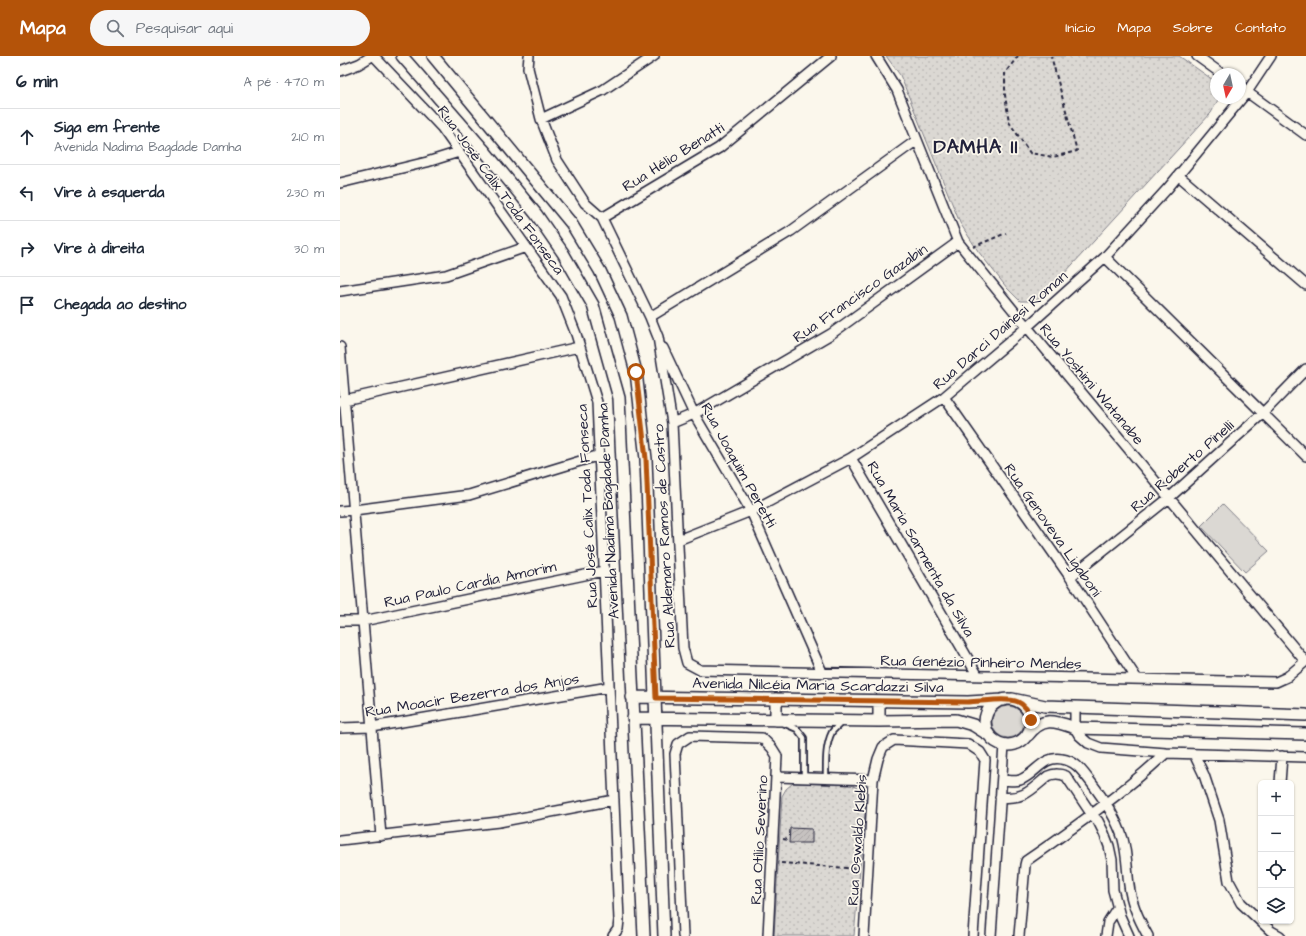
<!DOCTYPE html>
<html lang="pt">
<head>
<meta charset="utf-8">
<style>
  :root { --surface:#fff; --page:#f6f6f7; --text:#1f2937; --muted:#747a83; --line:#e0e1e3; --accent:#b45309 }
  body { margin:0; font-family:"Architects Daughter",sans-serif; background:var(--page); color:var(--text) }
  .controls { position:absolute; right:12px; bottom:12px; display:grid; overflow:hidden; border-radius:6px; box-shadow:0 1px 3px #0004 }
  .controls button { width:36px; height:36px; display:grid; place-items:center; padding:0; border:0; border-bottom:1px solid var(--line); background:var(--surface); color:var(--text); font:20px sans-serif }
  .compass { position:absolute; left:870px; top:12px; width:36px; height:36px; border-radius:50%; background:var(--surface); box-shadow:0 1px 3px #0004; rotate:189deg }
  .stop { position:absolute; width:12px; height:12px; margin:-9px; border:3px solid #b45309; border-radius:50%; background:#fff }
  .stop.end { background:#b45309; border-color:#fff; box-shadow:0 1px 4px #0008 }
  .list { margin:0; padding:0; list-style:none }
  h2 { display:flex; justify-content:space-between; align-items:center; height:52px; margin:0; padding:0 16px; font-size:17px }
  h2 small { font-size:13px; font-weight:400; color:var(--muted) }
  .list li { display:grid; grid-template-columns:26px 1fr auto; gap:12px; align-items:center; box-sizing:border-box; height:56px; padding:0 16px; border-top:1px solid var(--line) }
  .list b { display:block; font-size:15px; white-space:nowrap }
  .list p { margin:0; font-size:13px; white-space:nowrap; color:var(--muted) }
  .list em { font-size:13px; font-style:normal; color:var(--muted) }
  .icon { flex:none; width:22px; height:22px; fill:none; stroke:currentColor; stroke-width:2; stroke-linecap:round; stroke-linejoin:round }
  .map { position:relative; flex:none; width:966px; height:880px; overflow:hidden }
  header { display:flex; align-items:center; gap:24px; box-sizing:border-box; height:56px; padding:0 20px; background:var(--accent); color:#fff }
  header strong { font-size:19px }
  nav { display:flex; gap:22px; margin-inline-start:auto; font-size:14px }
  .search { width:280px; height:36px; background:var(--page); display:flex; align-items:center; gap:10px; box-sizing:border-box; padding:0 14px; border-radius:22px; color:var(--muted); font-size:15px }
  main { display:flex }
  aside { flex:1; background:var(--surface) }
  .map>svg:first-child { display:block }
</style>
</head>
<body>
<header>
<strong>Mapa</strong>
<div class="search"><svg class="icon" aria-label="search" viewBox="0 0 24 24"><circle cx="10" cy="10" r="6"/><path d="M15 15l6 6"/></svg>Pesquisar aqui</div>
<nav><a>Início</a><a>Mapa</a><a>Sobre</a><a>Contato</a></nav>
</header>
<main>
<aside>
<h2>6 min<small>A pé · 470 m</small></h2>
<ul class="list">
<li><svg class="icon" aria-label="ahead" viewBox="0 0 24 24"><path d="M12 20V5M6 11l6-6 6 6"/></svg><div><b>Siga em frente</b><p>Avenida Nadima Bagdade Damha</p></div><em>210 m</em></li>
<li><svg class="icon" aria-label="left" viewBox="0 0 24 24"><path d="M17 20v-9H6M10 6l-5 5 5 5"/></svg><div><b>Vire à esquerda</b></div><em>230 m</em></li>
<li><svg class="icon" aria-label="right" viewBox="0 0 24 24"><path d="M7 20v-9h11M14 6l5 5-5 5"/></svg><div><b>Vire à direita</b></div><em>30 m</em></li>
<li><svg class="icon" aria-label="arrive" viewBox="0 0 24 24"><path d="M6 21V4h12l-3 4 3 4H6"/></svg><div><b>Chegada ao destino</b></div></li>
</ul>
</aside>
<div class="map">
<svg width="966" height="880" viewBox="0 0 966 880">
  <defs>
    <pattern id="park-dots" width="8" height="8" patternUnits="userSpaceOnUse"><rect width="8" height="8" fill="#dbd8d3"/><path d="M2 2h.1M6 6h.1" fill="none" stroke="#bcb9b6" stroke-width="1.8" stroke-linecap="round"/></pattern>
    <pattern id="building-hatch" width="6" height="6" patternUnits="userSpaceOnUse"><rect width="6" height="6" fill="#c6c2c0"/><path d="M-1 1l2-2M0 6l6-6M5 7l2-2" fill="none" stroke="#aaa6a6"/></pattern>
  </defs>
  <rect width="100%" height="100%" fill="#fbf7ec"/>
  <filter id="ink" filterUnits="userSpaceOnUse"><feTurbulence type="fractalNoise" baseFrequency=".025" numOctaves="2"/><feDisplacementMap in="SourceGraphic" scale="8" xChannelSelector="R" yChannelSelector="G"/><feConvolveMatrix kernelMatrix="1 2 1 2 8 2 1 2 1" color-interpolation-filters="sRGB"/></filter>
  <g filter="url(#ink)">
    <!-- green -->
    <path fill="#dbd8d3" stroke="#7e7d87" d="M883,448L929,495L905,516L861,470Z
      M652 666a16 16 0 1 1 32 0a16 16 0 1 1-32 0Z"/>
    <!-- park -->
    <path fill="url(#park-dots)" stroke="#7e7d87" d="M546,0H839L876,26V42H879L871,57L701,243L691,245H680L667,232L638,195L620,167L560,19Z
      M453,727L512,729L522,735L526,745L514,880H434L442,740L446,733Z"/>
    <!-- building -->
    <path fill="url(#building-hatch)" stroke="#22223b" d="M450,772L472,773V787H449Z"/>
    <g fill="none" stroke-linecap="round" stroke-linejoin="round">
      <!-- service casing -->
      <g stroke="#22223b" stroke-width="8">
        <path id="service" d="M443,667L457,673L464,682V722
          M486,723C486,707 485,690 492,676C494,673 498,670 501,667"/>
      </g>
      <!-- minor casing -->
      <g stroke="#22223b" stroke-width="12">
        <path id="minor" d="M34,0L102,72L221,240L236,278L257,346L279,864L278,873L273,880
          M189,0L188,12L201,63L217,104L245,147L262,162L310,261L318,281L332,367L343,592L347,607L360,614L936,626L947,621L966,605
          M536,0L557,34L618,186L687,271L965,605
          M857,0L882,18
          M0,15L19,8L32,0
          M900,31L966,79
          M201,63L263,34L314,0
          M839,120L966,229
          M0,127L87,106L119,96
          M262,162L379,92L491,0
          M765,201L966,400
          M0,235L106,219L186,191
          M310,261L451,175L577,84
          M0,291L41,780
          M323,292L354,358L411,455L482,616
          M604,341L730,521L797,623
          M0,345L239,291
          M332,367L354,358L491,278L618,186
          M511,402L638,620
          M0,455L14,454L129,439L260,399
          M338,484L411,455L511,402L604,341L687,271L765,201L828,132L907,36L931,0
          M730,521L829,442L922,358L966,313
          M0,565H23L264,515
          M735,651V672L739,679L748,687L761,692L826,697
          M0,672L32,671L269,631
          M854,698L864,719L879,764L889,825L901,847L931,875L940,880
          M437,721L533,724
          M662,724C668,724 674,726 680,724C696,718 703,699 722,703C736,705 742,715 750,725C764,743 776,761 783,783C787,798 787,814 789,829C791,847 799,864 808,880
          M940,727L942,700
          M660,741C684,744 691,734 708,720C714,717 719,717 726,720L752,759L758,765L764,777L769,790L772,804L773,834L780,860L789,880
          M0,784L159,766L274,744
          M343,880L335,698L338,688L350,680L422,682L432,692L437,700L428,880
          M524,880L533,724L538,703L543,691L554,684L628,688L640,696L645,704L633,880
          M651,880L664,689
          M679,880L685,809L686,805C735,771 783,737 826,697L966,701
          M766,880L768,866L777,852"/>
      </g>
      <!-- tertiary casing -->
      <g stroke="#22223b" stroke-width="14">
        <path id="tertiary" d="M62,0L143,93L196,158L223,197L253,249L279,342L304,880
          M93,0L231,167L260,215L281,260L296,316L306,403L324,880
          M292,641L628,646L663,644
          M672,643L705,650L966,659
          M645 666a23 23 0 1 1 46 0a23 23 0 1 1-46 0Z
          M293,662L539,665L616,664L633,669L649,679
          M436,664V643
          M539,665V645
          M688,679C703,660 715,665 735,672L966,678"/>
      </g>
      <!-- path -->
      <path stroke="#22223b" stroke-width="2" stroke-dasharray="4 3" stroke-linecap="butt" d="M678,0L665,17V39L669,66L690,97L713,101L737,95L711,0
        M633,191L666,177
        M514,778L521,779
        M443,783L449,784
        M441,807L519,813"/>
      <!-- service -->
      <use href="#service" stroke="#fbf7ec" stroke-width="4.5"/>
      <!-- minor -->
      <use href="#minor" stroke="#fbf7ec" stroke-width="9"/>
      <!-- tertiary -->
      <use href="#tertiary" stroke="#fbf7ec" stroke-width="11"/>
    </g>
  </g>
  <g fill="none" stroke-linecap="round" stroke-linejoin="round" filter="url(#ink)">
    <!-- route -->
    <path stroke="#b45309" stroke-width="5" d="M296,316L306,403L316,642L628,646C637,645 645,645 654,644C673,643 686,643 691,664"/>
  </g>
  <g text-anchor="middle" stroke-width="3.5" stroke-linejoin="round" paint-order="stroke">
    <!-- street labels -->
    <g font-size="15" fill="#22223b" stroke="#fbf7ec">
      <text transform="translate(333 101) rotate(-32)" y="5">Rua Hélio Benatti</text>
      <text transform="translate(161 134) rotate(54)" y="5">Rua José Calix Toda Fonseca</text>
      <text transform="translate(520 237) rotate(-35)" y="5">Rua Francisco Gazabin</text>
      <text transform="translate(660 274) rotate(-41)" y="5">Rua Darci Dainesi Roman</text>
      <text transform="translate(752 328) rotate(50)" y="5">Rua Yoshimi Watanabe</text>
      <text transform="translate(399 409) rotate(61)" y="5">Rua Joaquim Peretti</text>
      <text transform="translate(842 410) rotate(-41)" y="5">Rua Roberto Pinelli</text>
      <text transform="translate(247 450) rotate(-93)" y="5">Rua José Calix Toda Fonseca</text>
      <text transform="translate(268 455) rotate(-93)" y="5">Avenida Nadima Bagdade Damha</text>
      <text transform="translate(713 474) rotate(55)" y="5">Rua Genoveva Ligaboni</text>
      <text transform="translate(324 480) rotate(-93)" y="5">Rua Aldemaro Ramos de Castro</text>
      <text transform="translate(581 493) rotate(60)" y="5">Rua Maria Sarmenta da Silva</text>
      <text transform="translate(130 528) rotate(-12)" y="5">Rua Paulo Cardia Amorim</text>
      <text transform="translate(641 606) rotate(1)" y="5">Rua Genézio Pinheiro Mendes</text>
      <text transform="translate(478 629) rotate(1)" y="5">Avenida Nilcéia Maria Scardazzi Silva</text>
      <text transform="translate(132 639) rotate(-9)" y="5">Rua Moacir Bezerra dos Anjos</text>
      <text transform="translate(419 784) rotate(-87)" y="5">Rua Otílio Severino</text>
      <text transform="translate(517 784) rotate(-86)" y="5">Rua Oswaldo Klebis</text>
    </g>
    <!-- district labels -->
    <g font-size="19" font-weight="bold" letter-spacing="1" fill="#22223b" stroke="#fbf7ec">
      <text x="636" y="97">DAMHA II</text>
    </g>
  </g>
</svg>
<div class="controls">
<button>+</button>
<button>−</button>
<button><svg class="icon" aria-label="locate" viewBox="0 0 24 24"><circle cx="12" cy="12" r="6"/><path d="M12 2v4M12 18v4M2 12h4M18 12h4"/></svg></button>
<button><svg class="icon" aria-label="layers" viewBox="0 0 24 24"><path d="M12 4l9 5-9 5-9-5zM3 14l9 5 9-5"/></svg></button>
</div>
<svg class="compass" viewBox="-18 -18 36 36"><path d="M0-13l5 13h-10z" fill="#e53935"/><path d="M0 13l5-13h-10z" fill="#747a83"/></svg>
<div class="stop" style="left:296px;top:316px"></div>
<div class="stop end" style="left:691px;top:664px"></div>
</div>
</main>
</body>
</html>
